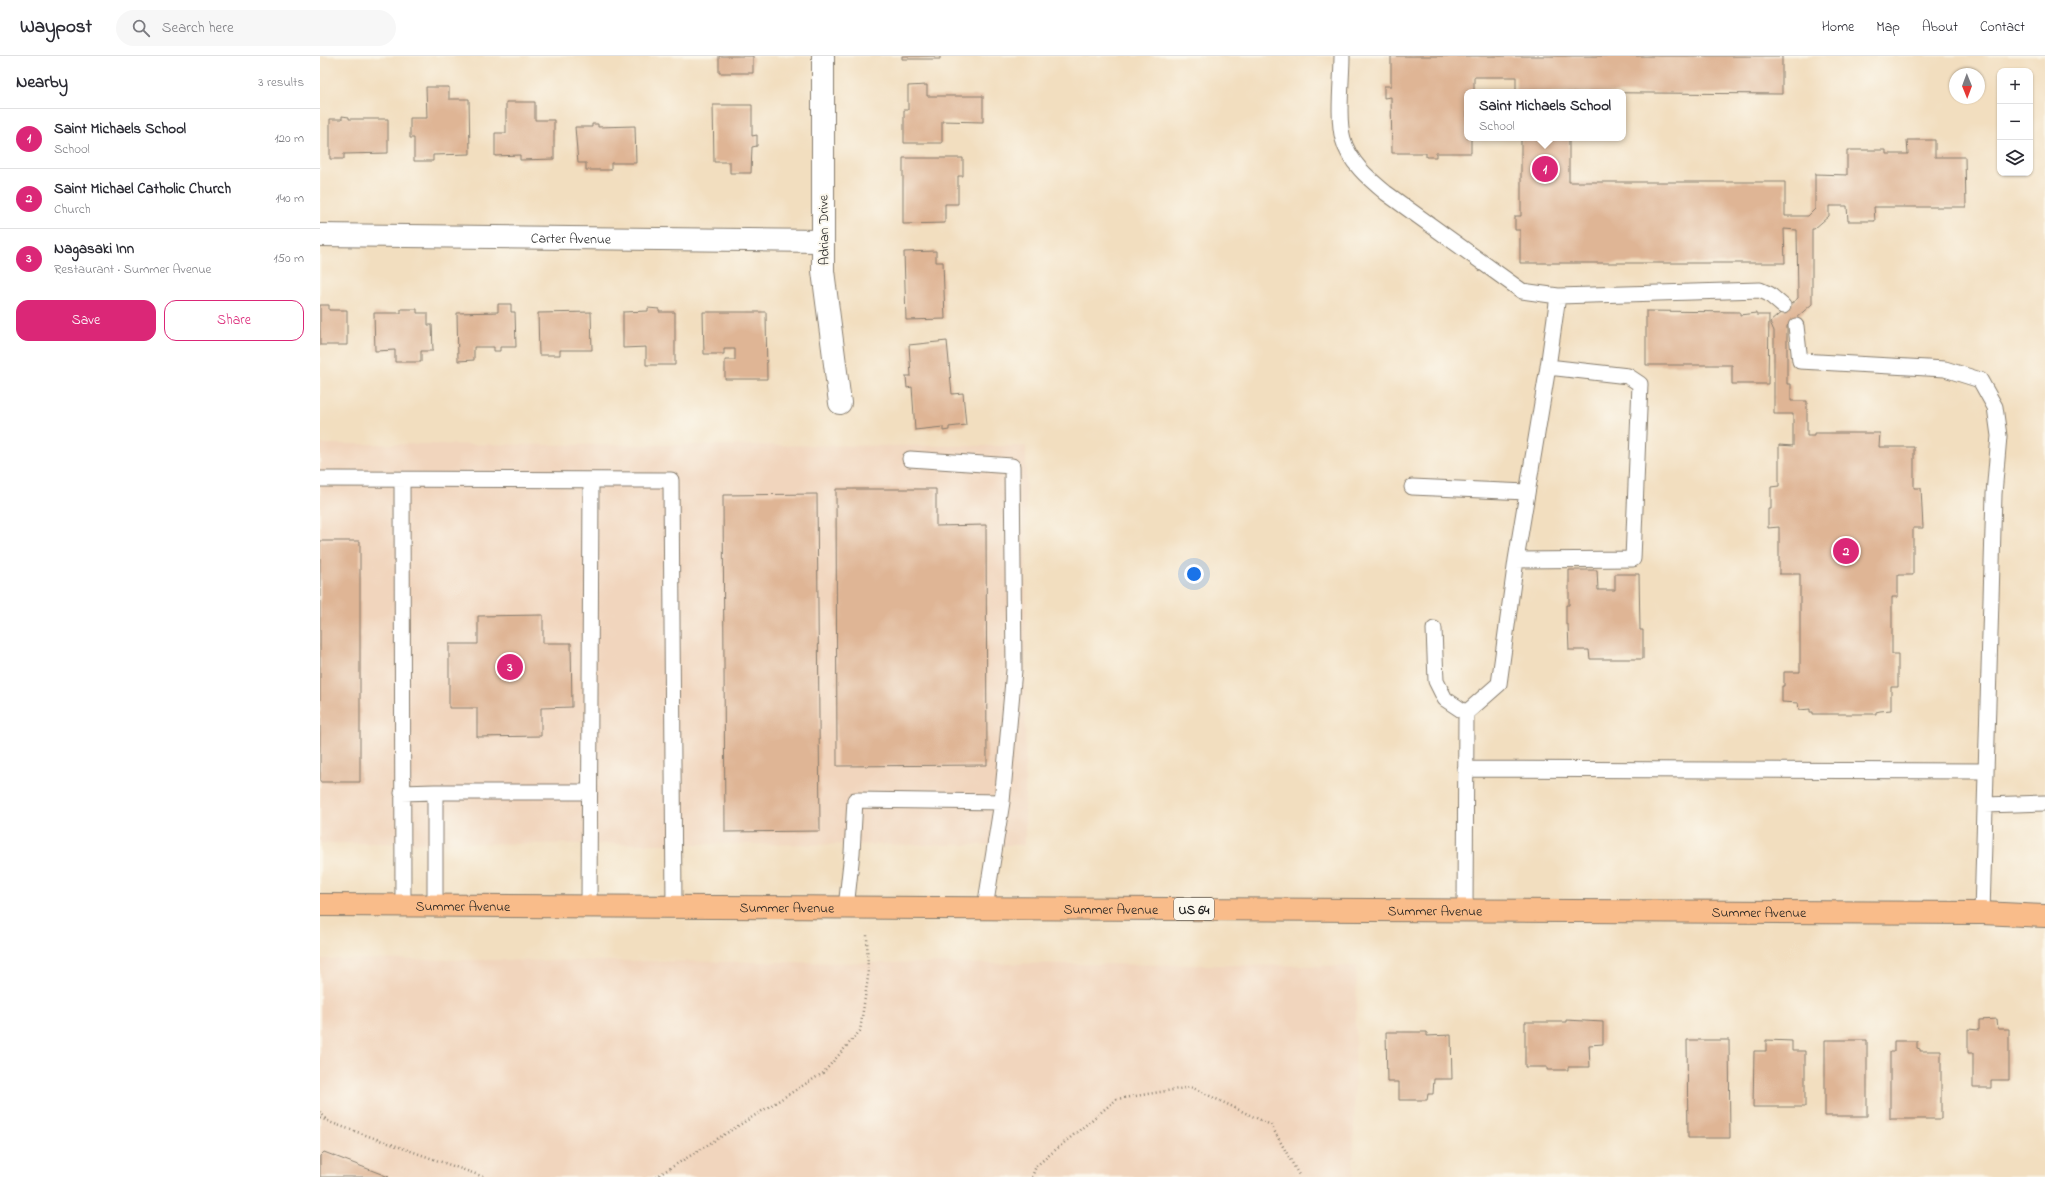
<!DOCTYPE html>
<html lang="en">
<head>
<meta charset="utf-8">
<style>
  :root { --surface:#fff; --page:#f7f7f7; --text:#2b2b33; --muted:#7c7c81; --line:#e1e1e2; --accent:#db2777 }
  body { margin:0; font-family:"Indie Flower",sans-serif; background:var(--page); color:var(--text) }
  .controls { position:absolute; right:12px; top:12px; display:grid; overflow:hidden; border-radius:8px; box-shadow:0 1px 3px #0004 }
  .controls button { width:36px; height:36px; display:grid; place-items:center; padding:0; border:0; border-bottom:1px solid var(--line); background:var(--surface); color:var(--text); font:20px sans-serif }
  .compass { position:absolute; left:1629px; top:12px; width:36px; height:36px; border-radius:50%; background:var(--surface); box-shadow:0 1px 3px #0004; rotate:179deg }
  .you { position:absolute; left:874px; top:518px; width:14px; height:14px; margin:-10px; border:3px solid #fff; border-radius:50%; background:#1a73e8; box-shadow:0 0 0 6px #1a73e833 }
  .badge { display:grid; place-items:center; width:26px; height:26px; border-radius:50%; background:var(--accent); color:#fff; font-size:13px; font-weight:700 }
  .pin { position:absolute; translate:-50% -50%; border:2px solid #fff; box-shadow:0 1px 4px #0006 }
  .popup { position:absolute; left:1144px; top:33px; width:162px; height:52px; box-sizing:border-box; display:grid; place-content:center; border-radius:8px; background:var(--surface); filter:drop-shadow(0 1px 3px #0005); font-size:13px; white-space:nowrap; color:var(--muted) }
  .popup b { font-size:15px; color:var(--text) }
  .popup::after { content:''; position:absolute; left:50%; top:100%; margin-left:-8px; border:8px solid transparent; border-top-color:var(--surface) }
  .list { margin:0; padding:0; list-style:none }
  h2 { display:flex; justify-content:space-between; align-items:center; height:52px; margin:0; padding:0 16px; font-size:17px }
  h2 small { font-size:13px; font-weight:400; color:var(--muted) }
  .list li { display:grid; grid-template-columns:26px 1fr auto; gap:12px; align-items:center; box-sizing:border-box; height:60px; padding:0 16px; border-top:1px solid var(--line) }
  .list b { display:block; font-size:15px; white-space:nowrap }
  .list p { margin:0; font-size:13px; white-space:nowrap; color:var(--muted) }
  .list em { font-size:13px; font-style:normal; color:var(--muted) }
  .actions { display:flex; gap:8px; padding:12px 16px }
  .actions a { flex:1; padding:9px 0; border:1px solid var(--accent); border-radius:12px; text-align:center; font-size:14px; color:var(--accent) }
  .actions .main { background:var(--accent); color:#fff }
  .icon { flex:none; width:22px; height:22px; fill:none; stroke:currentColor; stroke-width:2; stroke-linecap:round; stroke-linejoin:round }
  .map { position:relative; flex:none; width:1725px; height:1121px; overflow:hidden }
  header { display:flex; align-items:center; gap:24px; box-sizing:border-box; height:56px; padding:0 20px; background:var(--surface); border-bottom:1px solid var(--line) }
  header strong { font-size:19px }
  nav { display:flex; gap:22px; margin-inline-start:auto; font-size:14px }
  .search { width:280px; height:36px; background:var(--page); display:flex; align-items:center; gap:10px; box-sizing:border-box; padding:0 14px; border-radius:22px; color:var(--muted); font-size:15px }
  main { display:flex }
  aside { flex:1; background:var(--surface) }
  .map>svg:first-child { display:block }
</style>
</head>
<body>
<header>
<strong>Waypost</strong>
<div class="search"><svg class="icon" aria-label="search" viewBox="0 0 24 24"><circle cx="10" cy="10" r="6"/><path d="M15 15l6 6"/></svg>Search here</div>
<nav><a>Home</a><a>Map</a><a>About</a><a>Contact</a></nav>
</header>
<main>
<aside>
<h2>Nearby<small>3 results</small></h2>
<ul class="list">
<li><span class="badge">1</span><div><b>Saint Michaels School</b><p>School</p></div><em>120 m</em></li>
<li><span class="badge">2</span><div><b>Saint Michael Catholic Church</b><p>Church</p></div><em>140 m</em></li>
<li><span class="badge">3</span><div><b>Nagasaki Inn</b><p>Restaurant · Summer Avenue</p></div><em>150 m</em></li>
</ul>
<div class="actions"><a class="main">Save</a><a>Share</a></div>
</aside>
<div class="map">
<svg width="1725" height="1121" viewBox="0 0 1725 1121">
  <rect width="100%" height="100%" fill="#fbf7ec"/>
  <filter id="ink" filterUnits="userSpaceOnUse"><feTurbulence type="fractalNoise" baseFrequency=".025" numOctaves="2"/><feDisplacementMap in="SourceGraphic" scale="8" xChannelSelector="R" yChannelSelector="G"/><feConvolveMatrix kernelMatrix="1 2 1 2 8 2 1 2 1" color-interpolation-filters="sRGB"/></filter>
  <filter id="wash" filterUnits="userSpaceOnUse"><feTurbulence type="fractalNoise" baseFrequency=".012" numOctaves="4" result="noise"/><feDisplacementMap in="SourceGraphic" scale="16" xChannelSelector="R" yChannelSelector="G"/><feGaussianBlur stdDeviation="0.9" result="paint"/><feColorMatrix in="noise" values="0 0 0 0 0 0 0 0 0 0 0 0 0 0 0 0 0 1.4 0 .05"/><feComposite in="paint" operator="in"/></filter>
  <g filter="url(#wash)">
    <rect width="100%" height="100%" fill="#f2debf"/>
    <!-- built -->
    <path fill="#f1d5bd" d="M0,388L706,390L705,789L0,787Z
      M0,903L1037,910L1033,1121H0Z"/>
    <g id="blocks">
      <!-- building -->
      <path fill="#dfb595" d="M399,0H433V17H399Z
        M582,0H620V3H582Z
        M1071,0H1462V38L1201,36L1196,35V21H1154V36H1147V82H1151V97H1116V101H1106V97H1072L1071,41L1064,42V30H1071Z
        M607,29V40H663V66L622,65V87H584V54H588V30Z
        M106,31H129V43H149L150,98L113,99V105H94V82H90V62H107Z
        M186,46H215V64H234V103L200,104V99L175,100V77H186Z
        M393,49H432V80L437,79V90L432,91L431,117H410V106H394Z
        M22,60L29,61V63H68V97L24,98V103H10V63H22Z
        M272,68H278V71L315,70L316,107H291V114H266V107H258L255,71H272Z
        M1201,82H1249V126H1465V160H1488L1495,153V118L1527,119V94H1566V98H1588L1587,84H1615V101H1645L1646,151H1554L1555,165H1528L1527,150H1509V160L1494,173H1492V248L1467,270V328H1471V345H1487V380H1494V377H1560L1559,391H1594V432H1601L1603,472H1593V519H1578V541H1572V598H1578V631H1571V654L1560,655L1556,656V658H1493V656H1490V653L1479,654L1478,647L1462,646V630H1464V616H1480V518H1459V471L1448,472V453H1451V431L1459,430V389L1473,390V358H1454V275L1450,266L1478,242L1477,174L1464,173L1465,207H1200V174H1195V160H1201Z
        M583,102H643V120H638V148H625V167L583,168Z
        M616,195V206H623L625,263L586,264L584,196Z
        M178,248H191V256H195L196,291H180V295H174V291H154V304L138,305L137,257L178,256Z
        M0,249H9V254H27V289H0Z
        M328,252L339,253V256H355V309H326V291L303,292V256L328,255Z
        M81,253H97V257H108V269H112L113,295H101V306H75V294L55,295L54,257H81Z
        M1326,255L1420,256V259L1436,257V259H1449L1448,328H1412V309H1326Z
        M271,256L272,294H240V299H219L218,257Z
        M383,256H446L447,323H405V304H415V293H404V298H384Z
        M627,285L632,338L643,337L646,369L629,371V374L623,375V371L595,374L592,331L587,332L586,320H591L589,289Z
        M516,433H616V470L666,469L667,709L517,710Z
        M497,438L500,775L405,776L403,439Z
        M0,485H40V726H0Z
        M1249,514H1277L1278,534H1295V518H1319L1320,574H1323V603H1270L1269,594H1249L1248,569H1246V549H1249Z
        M223,559V587H251L252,651L221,652V680L157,681V652H129V588H158V560Z
        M1677,963L1678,973H1689V1024H1671V1032H1653V997H1648V973L1659,974V964Z
        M1246,964L1283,966V988L1269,989L1270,1011H1248V1014H1227V1011H1205V966H1246Z
        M1066,976H1107V980L1131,979L1132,1023H1114L1113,1038H1108L1107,1044H1079V1026H1067Z
        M1367,984H1409L1410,1082H1368Z
        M1446,984L1472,985V995H1485V1051H1433L1434,995H1446Z
        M1505,984H1547V1060H1505Z
        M1574,985H1597V992L1600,993V995H1621V1063H1570V996H1574Z
        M4,1096L69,1121H0V1100Z"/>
    </g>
  </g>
  <g filter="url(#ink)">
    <use href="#blocks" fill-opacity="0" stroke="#877d6e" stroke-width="1"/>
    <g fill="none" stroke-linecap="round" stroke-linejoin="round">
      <!-- lane casing -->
      <g stroke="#877d6e" stroke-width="17">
        <path id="lane" d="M1022,0C1022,23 1017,61 1023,83C1029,106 1049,123 1066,137L1202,235L1238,240L1228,311L1196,504L1179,628L1146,657L1145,854
          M1238,240L1440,234L1449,238L1463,250
          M1476,270L1480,305L1625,313L1660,324L1675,351L1679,380L1674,438L1662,857
          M590,403L692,410L694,614L682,746
          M0,423L351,424L354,851
          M82,424L83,849
          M1092,431L1207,436
          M1196,504L1313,503L1320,328L1308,320L1228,311
          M1114,573L1116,625L1125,643L1146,657
          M1145,713L1666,715
          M82,737L115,736
          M1665,749L1725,747
          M115,849V736H269
          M269,850L271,424
          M526,852L532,797L535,744L682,746L665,852"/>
      </g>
      <!-- street casing -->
      <g stroke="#877d6e" stroke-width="24">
        <g id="street">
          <path d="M503,0V215L520,347"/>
          <path id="s1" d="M0,179L502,185"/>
        </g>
      </g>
      <!-- primary casing -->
      <g stroke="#877d6e" stroke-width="24">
        <g id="primary">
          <path id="s2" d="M0,849L1662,857L1725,860"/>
        </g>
      </g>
      <!-- path -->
      <path stroke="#877d6e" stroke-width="2.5" stroke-dasharray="1 3" stroke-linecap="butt" d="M0,1056L9,1066L164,1121
        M0,1062L8,1065
        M336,1121L503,1017L540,975L548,921L547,879
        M712,1121L716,1110L797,1043L871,1031L951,1069L980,1121"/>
      <!-- lane -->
      <use href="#lane" stroke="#fff" stroke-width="15"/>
      <!-- street -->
      <use href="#street" stroke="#fff" stroke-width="22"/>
      <!-- primary -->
      <use href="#primary" stroke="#f9bc8a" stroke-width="22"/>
    </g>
  </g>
  <g text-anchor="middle" stroke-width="4" stroke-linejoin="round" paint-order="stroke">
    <!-- shield labels -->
    <rect fill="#fbf7ec" stroke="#5f5e5a" stroke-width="1" x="854" y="842" width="40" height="22" rx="3"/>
    <g font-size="13" font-weight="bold" fill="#1c1c1c">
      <text x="874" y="858">US 64</text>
    </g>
    <!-- street labels -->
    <g font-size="14" fill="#1c1c1c" stroke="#fbf7ec">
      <text transform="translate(503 174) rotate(-91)" y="5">Adrian Drive</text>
      <text dy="5" stroke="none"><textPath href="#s1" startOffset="251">Carter Avenue</textPath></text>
      <text dy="5" stroke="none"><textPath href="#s2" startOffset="143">Summer Avenue</textPath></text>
      <text dy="5" stroke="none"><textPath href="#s2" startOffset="467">Summer Avenue</textPath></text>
      <text dy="5" stroke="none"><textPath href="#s2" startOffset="791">Summer Avenue</textPath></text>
      <text dy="5" stroke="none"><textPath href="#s2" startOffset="1115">Summer Avenue</textPath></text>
      <text dy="5" stroke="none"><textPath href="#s2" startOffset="1439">Summer Avenue</textPath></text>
    </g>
  </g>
</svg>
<div class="controls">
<button>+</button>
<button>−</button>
<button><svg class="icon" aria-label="layers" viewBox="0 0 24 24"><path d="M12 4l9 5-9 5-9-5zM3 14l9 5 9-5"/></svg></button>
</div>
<svg class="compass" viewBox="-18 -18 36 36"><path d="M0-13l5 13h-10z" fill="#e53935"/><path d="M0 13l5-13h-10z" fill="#7c7c81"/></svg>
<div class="you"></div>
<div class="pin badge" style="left:1225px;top:113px">1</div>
<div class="popup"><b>Saint Michaels School</b>School</div>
<div class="pin badge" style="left:1526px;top:495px">2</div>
<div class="pin badge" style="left:190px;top:611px">3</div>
</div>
</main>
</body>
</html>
